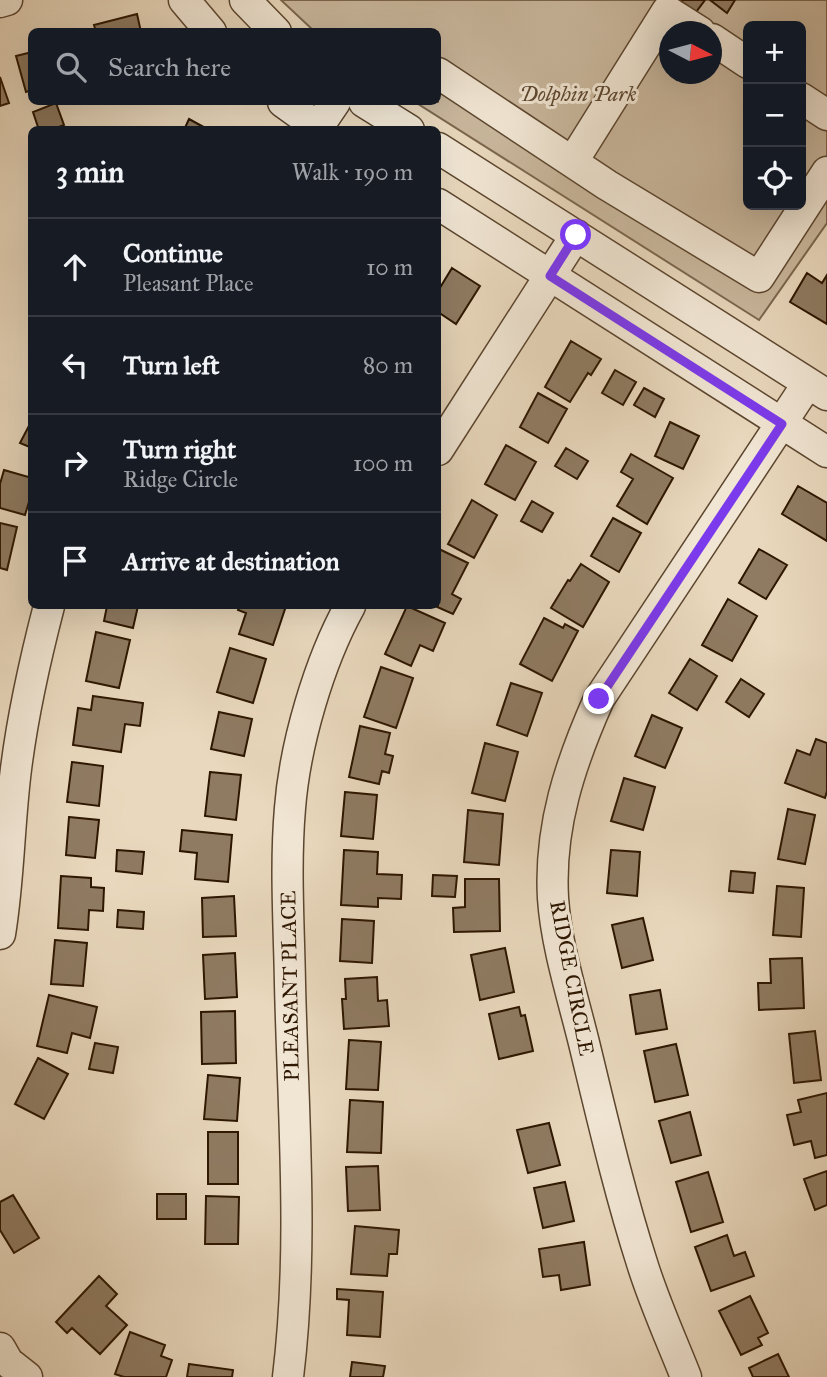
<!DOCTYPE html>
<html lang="en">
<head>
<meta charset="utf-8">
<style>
  :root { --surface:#171b24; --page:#242831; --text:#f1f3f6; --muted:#9ea1a6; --line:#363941 }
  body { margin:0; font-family:"IM FELL Great Primer",serif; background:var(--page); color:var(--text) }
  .controls { position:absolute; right:21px; top:21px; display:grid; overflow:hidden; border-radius:10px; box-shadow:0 7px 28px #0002 }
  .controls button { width:63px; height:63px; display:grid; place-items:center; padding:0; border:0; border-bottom:2px solid var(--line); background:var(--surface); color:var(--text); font:35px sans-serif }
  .compass { position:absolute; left:659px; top:21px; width:63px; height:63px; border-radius:50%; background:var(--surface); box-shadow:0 7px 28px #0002; rotate:96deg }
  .stop { position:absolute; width:21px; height:21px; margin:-16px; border:5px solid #7c3aed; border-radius:50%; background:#fff }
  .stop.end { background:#7c3aed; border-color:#fff; box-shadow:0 2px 7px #0008 }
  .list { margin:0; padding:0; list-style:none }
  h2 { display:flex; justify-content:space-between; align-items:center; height:91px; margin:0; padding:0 28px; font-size:30px }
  h2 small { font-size:23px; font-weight:400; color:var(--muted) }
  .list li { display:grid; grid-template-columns:46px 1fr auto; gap:21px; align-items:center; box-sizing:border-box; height:98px; padding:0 28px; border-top:2px solid var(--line) }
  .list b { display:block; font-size:26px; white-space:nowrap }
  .list p { margin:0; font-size:23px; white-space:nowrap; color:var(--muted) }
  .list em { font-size:23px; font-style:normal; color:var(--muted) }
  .icon { flex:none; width:38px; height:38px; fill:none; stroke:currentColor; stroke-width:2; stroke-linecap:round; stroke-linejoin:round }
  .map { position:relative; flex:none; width:827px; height:1377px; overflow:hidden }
  .search { position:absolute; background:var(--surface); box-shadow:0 7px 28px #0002; left:28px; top:28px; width:413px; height:77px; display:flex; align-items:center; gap:18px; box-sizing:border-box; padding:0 24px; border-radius:10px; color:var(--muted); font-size:26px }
  .panel { position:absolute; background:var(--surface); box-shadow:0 7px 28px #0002; left:28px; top:126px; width:413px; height:483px; border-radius:10px }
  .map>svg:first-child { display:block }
</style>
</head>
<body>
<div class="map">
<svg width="827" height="1377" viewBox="0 0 827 1377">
  <rect width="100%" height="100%" fill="#e9d8bd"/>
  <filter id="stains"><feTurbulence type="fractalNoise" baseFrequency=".00286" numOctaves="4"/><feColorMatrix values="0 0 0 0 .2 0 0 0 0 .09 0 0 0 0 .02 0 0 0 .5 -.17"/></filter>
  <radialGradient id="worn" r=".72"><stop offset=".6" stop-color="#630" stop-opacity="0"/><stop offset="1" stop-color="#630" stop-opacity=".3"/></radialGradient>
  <!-- green -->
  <path fill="#c9b79d" stroke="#7b664e" stroke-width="2" fill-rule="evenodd" d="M281,0H827V223L759,320L415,102H438V32L314,31ZM748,26H801V205H748ZM670,32H712V74H670Z"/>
  <!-- building -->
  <path fill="#8f7b62" stroke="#2d1600" stroke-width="2" d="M679,0H705L696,12Z
    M710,0H735L727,13Z
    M137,14L141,32H96L94,25Z
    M32,52V90L26,92L16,56Z
    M0,77L9,103L0,106Z
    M56,103L64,125L51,130H39L33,112Z
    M189,119L209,130H184Z
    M452,268L480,286L456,324L438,312V291Z
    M807,273L822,283L827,275V324L790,302Z
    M571,341L601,359L591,375L588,373L570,402L545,387Z
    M615,370L636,382L623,405L602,393Z
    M644,388L664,399L655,417L634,405Z
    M538,393L567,409L548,443L520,427Z
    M32,420V448L20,443Z
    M670,422L699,436L683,469L655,456Z
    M506,445L536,462L515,500L485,484Z
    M566,448L588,461L577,479L555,466Z
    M631,454L673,478L647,524L617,506L633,479L621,472Z
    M4,470L32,478V492L25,515L0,508V484Z
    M798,486L827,503V541L782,514Z
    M472,500L497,515L474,558L448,544Z
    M532,501L553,513L542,532L521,521Z
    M613,518L641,533L619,572L591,556Z
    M0,523L17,527L7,570L0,568Z
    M439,549L468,563L452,594L461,599L453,614L435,606H438Z
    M759,549L787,565L766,599L739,583Z
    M581,564L609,582L583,627L551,608L568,580L570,581Z
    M728,599L757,616L732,661L702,645Z
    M107,606H138L133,628L104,621Z
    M240,606H286L273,645L239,634L246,613L238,610Z
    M407,606L445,623L433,651L420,645L411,666L385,654Z
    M544,618L563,628L565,624L578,631L552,681L520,664Z
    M96,632L130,640L119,688L86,681Z
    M230,648L266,659L253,703L217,692Z
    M690,659L717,676L697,710L669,693Z
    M381,667L413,678L396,728L364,717Z
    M741,679L764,694L749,717L726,702Z
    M511,683L542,693L527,736L497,725Z
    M93,696L143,703L140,726L125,724L121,752L73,745L78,708L91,710Z
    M219,712L252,719L244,756L211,749Z
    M652,715L682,728L665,768L635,756Z
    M360,726L390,733L385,754L393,756L389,773L382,771L379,784L349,777Z
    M816,739L827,743V791L825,798L785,783L797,750L810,755Z
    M485,743L518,752L505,801L472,793Z
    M72,762L103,766L99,806L67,802Z
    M210,772L241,775L236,820L205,816Z
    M624,778L655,787L643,830L611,821Z
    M345,792L377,795L373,839L341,836Z
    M788,809L815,815L805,864L778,859Z
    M468,810L503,814L499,865L464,862Z
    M69,817L99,820L95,858L66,855Z
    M182,830L232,835L228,882L195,879L197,853L180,851Z
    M117,850L144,852L142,874L116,871Z
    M344,850L378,852L377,874L402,875L401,899L378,898V907L341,905Z
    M611,850L640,852L637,896L607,893Z
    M731,871L755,873L753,893L729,891Z
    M433,875L457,876L455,897L432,896Z
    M61,876L91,878V887L104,888L103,911L89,910L88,930L58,928Z
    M465,879H499L500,931L454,932L453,908L465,907Z
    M777,886L804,888L801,937L773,935Z
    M234,896L236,936L203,937L202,898Z
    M118,910L144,912L143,929L117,927Z
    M643,918L653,960L622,968L612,925Z
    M342,919L374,921L372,963L340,961Z
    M55,940L87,943L83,986L51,984Z
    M505,948L514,992L480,1000L471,955Z
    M235,953L237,997L205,999L203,955Z
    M802,958L804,1008L759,1010L758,983H771L770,959Z
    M377,977L378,1001L387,1000L389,1026L344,1029L342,999H346L345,979Z
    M660,990L667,1029L636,1034L630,995Z
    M49,995L97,1007L90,1038L72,1033L67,1053L37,1046Z
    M519,1007L521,1016L525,1015L533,1051L499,1059L489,1014Z
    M235,1011L236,1063L202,1064L201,1012Z
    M815,1031L821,1080L794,1083L789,1034Z
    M349,1040L381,1042L378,1090L346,1089Z
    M95,1043L118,1047L113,1073L89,1069Z
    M676,1044L688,1095L655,1102L644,1051Z
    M38,1058L68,1074L44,1119L15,1104Z
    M208,1075L240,1078L237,1121L204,1119Z
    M827,1093V1155L815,1158L811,1141L794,1145L787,1115L801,1112L798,1100Z
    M350,1100L383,1102L381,1153L347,1152Z
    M690,1112L701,1155L671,1163L659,1121Z
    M549,1123L560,1165L528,1173L517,1130Z
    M208,1132H238V1184H208Z
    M378,1166L380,1210L348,1211L346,1167Z
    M827,1171V1205L815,1210L804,1179Z
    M708,1172L723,1222L691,1232L676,1182Z
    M565,1182L574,1221L543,1228L534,1188Z
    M157,1194H186V1219H157Z
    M13,1195L39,1238L14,1253L0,1230V1202Z
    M206,1196L239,1197L238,1244H205Z
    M355,1226L399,1230L397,1254H389L387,1276L351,1274Z
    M727,1235L734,1256L745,1252L754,1276L711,1291L695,1247Z
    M584,1242L590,1285L561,1290L559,1275L543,1277L539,1249Z
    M99,1276L117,1294L106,1306L127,1325L100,1354L72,1328L67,1333L56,1322Z
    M337,1289L383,1292L380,1337L347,1335L349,1300L337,1299Z
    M750,1296L768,1333L758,1338L762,1345L741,1355L719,1311Z
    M130,1332L165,1345L161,1356L172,1360L166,1377H124L115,1374Z
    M778,1354L789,1377H753L749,1368Z
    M352,1362L385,1366L383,1377H350Z
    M189,1364L233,1370L232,1377H187Z"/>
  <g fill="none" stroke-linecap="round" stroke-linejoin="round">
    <!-- minor casing -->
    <g stroke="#5c462f" stroke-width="33">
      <path id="minor" d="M184,0L211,32
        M245,0L276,32
        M0,2L7,0
        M712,39L748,63
        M438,73L607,185L759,277L827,172
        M801,98L827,115
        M283,102L322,130
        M364,102L409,130
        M316,130L335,102
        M438,148L827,395
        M573,161L667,11L700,32
        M438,204L827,452
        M438,450L576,235
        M0,934C9,880 9,824 16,769C23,713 35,660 49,606
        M0,1348L8,1362L27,1377
        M288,1377C304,1247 293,1114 290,984C289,926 285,866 290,808C295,744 319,662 350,606
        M686,1377C671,1339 654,1302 642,1263C619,1191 602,1117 584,1043C573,998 556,945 553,898C549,827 570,764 599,699L808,383"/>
    </g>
    <!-- minor -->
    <use href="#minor" stroke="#f1e6d4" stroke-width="30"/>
  </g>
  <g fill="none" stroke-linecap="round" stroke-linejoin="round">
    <!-- route -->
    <path stroke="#7c3aed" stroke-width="9" d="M576,235L550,276L782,424L599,699"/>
  </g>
  <g text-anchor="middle" stroke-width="6" stroke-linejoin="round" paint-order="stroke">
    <!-- park labels -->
    <g font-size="21" font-style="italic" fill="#5c462f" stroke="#f1e6d4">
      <text x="578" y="101">Dolphin Park</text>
    </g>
    <!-- street labels -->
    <g font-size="21" fill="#2d1600" stroke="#f1e6d4">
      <text transform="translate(572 978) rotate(79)" y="7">RIDGE CIRCLE</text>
      <text transform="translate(290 986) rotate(-91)" y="7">PLEASANT PLACE</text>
    </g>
  </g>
  <rect width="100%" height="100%" filter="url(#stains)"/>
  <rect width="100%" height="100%" fill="url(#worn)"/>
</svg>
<div class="controls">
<button>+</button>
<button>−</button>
<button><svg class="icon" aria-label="locate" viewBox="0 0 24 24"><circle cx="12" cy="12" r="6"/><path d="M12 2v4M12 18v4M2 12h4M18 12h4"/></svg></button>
</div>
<svg class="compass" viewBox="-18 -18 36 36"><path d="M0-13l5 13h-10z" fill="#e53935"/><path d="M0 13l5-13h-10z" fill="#9ea1a6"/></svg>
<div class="stop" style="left:576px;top:235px"></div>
<div class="stop end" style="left:599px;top:699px"></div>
<div class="search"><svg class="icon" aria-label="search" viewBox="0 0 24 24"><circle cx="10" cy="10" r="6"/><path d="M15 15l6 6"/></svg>Search here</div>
<section class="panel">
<h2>3 min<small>Walk · 190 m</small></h2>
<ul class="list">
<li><svg class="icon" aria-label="ahead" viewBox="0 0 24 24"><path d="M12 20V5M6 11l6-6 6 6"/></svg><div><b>Continue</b><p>Pleasant Place</p></div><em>10 m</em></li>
<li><svg class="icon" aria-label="left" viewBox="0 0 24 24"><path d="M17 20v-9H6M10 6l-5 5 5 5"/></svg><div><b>Turn left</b></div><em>80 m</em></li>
<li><svg class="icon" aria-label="right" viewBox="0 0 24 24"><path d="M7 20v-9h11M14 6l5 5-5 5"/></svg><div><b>Turn right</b><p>Ridge Circle</p></div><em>100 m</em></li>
<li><svg class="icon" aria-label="arrive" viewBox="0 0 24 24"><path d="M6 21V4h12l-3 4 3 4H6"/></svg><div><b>Arrive at destination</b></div></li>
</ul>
</section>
</div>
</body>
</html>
